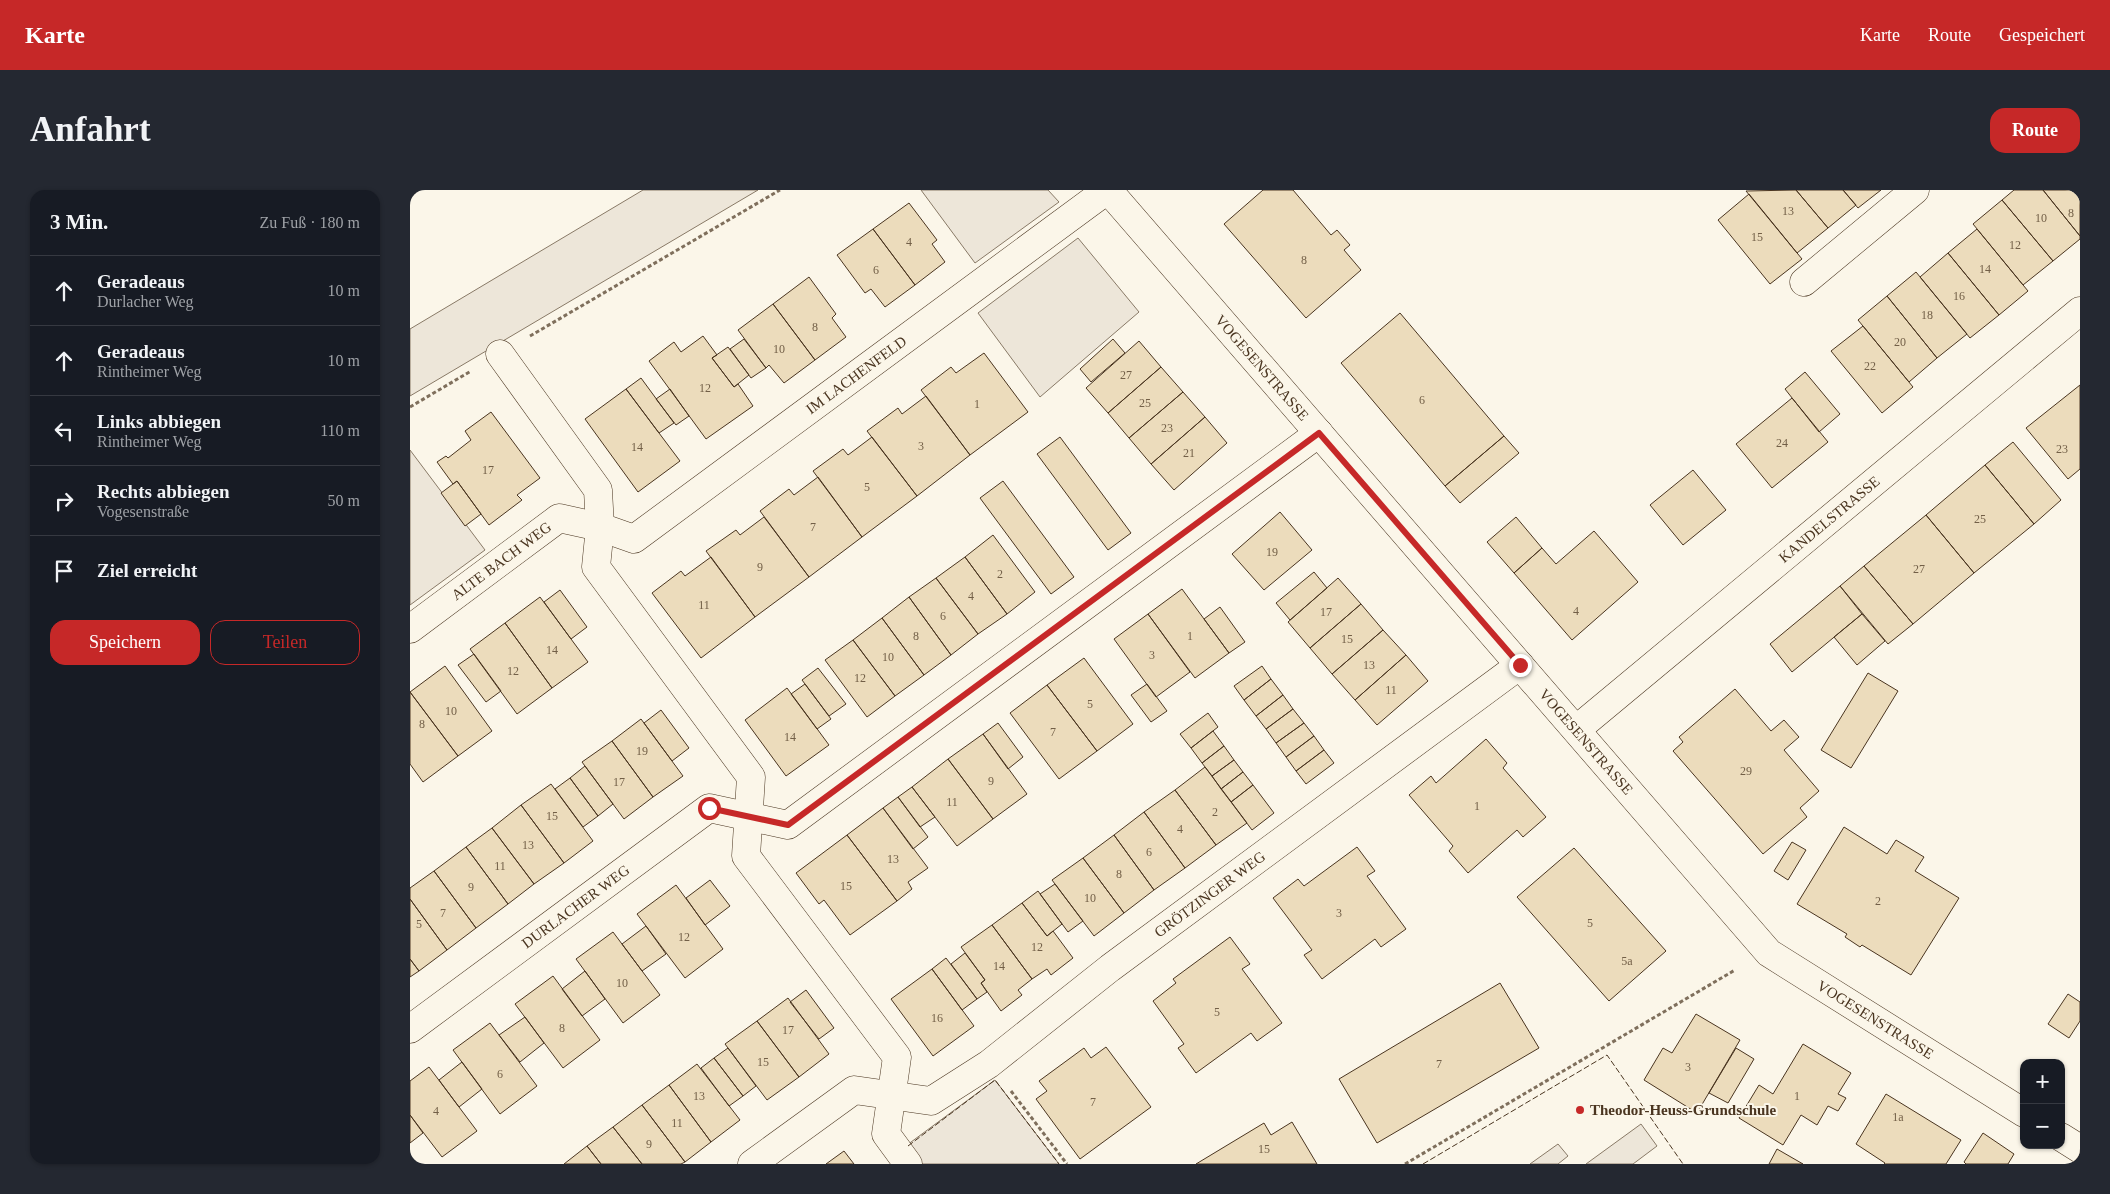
<!DOCTYPE html>
<html lang="de">
<head>
<meta charset="utf-8">
<style>
  :root { --surface:#171b24; --page:#242831; --text:#f1f3f6; --muted:#9ea1a6; --line:#363941; --accent:#c62828 }
  body { margin:0; font-family:"Times New Roman",serif; background:var(--page); color:var(--text) }
  .controls { position:absolute; right:15px; bottom:15px; display:grid; overflow:hidden; border-radius:10px; box-shadow:0 1px 4px #0004 }
  .controls button { width:45px; height:45px; display:grid; place-items:center; padding:0; border:0; border-bottom:1px solid var(--line); background:var(--surface); color:var(--text); font:25px sans-serif }
  .stop { position:absolute; width:15px; height:15px; margin:-11px; border:4px solid #c62828; border-radius:50%; background:#fff }
  .stop.end { background:#c62828; border-color:#fff; box-shadow:0 1px 5px #0008 }
  .list { margin:0; padding:0; list-style:none }
  h2 { display:flex; justify-content:space-between; align-items:center; height:65px; margin:0; padding:0 20px; font-size:21px }
  h2 small { font-size:16px; font-weight:400; color:var(--muted) }
  .list li { display:grid; grid-template-columns:32px 1fr auto; gap:15px; align-items:center; box-sizing:border-box; height:70px; padding:0 20px; border-top:1px solid var(--line) }
  .list b { display:block; font-size:19px; white-space:nowrap }
  .list p { margin:0; font-size:16px; white-space:nowrap; color:var(--muted) }
  .list em { font-size:16px; font-style:normal; color:var(--muted) }
  .actions { display:flex; gap:10px; padding:15px 20px }
  .actions a { flex:1; padding:11px 0; border:1px solid var(--accent); border-radius:15px; text-align:center; font-size:18px; color:var(--accent) }
  .actions .main { background:var(--accent); color:#fff }
  .icon { flex:none; width:28px; height:28px; fill:none; stroke:currentColor; stroke-width:2; stroke-linecap:round; stroke-linejoin:round }
  .map { position:relative; flex:none; width:1670px; height:974px; overflow:hidden; border-radius:15px }
  header { display:flex; align-items:center; gap:30px; box-sizing:border-box; height:70px; padding:0 25px; background:var(--accent); color:#fff }
  header strong { font-size:24px }
  nav { display:flex; gap:28px; margin-inline-start:auto; font-size:18px }
  .intro { display:flex; align-items:center; justify-content:space-between; box-sizing:border-box; height:120px; padding:0 30px }
  h1 { margin:0; font-size:35px }
  .button { padding:12px 22px; border-radius:15px; background:var(--accent); color:#fff; font-size:18px; font-weight:700 }
  main { display:flex; gap:30px; padding:0 30px }
  aside { flex:1; background:var(--surface); border-radius:15px; box-shadow:0 1px 4px #0004 }
  .map>svg:first-child { display:block }
</style>
</head>
<body>
<header>
<strong>Karte</strong>
<nav><a>Karte</a><a>Route</a><a>Gespeichert</a></nav>
</header>
<div class="intro"><h1>Anfahrt</h1><a class="button">Route</a></div>
<main>
<aside>
<h2>3 Min.<small>Zu Fuß · 180 m</small></h2>
<ul class="list">
<li><svg class="icon" aria-label="ahead" viewBox="0 0 24 24"><path d="M12 20V5M6 11l6-6 6 6"/></svg><div><b>Geradeaus</b><p>Durlacher Weg</p></div><em>10 m</em></li>
<li><svg class="icon" aria-label="ahead" viewBox="0 0 24 24"><path d="M12 20V5M6 11l6-6 6 6"/></svg><div><b>Geradeaus</b><p>Rintheimer Weg</p></div><em>10 m</em></li>
<li><svg class="icon" aria-label="left" viewBox="0 0 24 24"><path d="M17 20v-9H6M10 6l-5 5 5 5"/></svg><div><b>Links abbiegen</b><p>Rintheimer Weg</p></div><em>110 m</em></li>
<li><svg class="icon" aria-label="right" viewBox="0 0 24 24"><path d="M7 20v-9h11M14 6l5 5-5 5"/></svg><div><b>Rechts abbiegen</b><p>Vogesenstraße</p></div><em>50 m</em></li>
<li><svg class="icon" aria-label="arrive" viewBox="0 0 24 24"><path d="M6 21V4h12l-3 4 3 4H6"/></svg><div><b>Ziel erreicht</b></div></li>
</ul>
<div class="actions"><a class="main">Speichern</a><a>Teilen</a></div>
</aside>
<div class="map">
<svg width="1670" height="974" viewBox="0 0 1670 974">
  <rect width="100%" height="100%" fill="#fbf6e9"/>
  <!-- green -->
  <path fill="#ede6d9" stroke="#887966" d="M233,0H348L0,206V139Z
    M511,0H638L649,12L565,73Z
    M668,48L729,122L630,207L568,123Z
    M0,260L75,360L0,415Z
    M585,890L649,974H512L497,955Z
    M1231,934L1247,956L1223,974H1176Z
    M1148,954L1158,966L1148,974H1120Z"/>
  <!-- building -->
  <path fill="#ecdcbc" stroke="#4a3520" d="M853,0H883L921,45L927,40L940,55L934,60L951,80L896,128L814,34Z
    M1386,0L1418,38L1387,63L1336,1Z
    M1386,0H1433L1446,15L1418,38Z
    M1433,0H1471L1448,18Z
    M1604,0H1633L1670,46V49L1643,71L1592,10Z
    M1633,0H1670V46Z
    M1339,4L1392,69L1360,94L1308,30Z
    M1592,10L1643,71L1613,95L1563,34Z
    M499,13L527,50L522,54L535,72L505,95L463,39Z
    M463,39L505,95L475,117L461,99L455,103L427,65Z
    M1567,39L1618,101L1589,125L1538,63Z
    M1538,63L1589,125L1560,148L1510,87Z
    M1506,82L1557,144L1527,168L1477,106Z
    M399,87L426,124L422,128L436,147L405,170L363,114Z
    M1477,106L1527,168L1499,192L1448,130Z
    M363,114L405,170L374,193L359,175L356,178L328,140Z
    M990,123L1094,246L1035,296L931,173Z
    M1453,136L1503,197L1472,223L1421,161Z
    M293,146L307,165L302,168L324,197L328,194L343,216L296,249L239,171L264,152L271,162Z
    M334,149L356,178L341,188L320,159Z
    M703,149L715,163L681,192L670,179Z
    M729,151L751,177L698,223L676,198Z
    M318,157L339,185L324,197L302,168Z
    M574,163L618,222L560,265L511,200L541,177L546,183Z
    M751,177L773,202L719,248L698,223Z
    M1395,182L1430,224L1409,242L1375,199Z
    M231,188L264,233L249,243L216,199Z
    M1670,195V279L1658,289L1616,238Z
    M216,199L270,271L228,302L175,229Z
    M260,199L279,226L266,235L246,209Z
    M773,202L795,227L741,274L719,248Z
    M516,206L560,265L507,306L457,241L488,218L492,224Z
    M1382,208L1418,252L1362,298L1326,254Z
    M81,222L130,288L107,305L112,310L79,335L47,291L43,294L27,272L36,266L38,268L61,250L55,241Z
    M795,227L817,253L764,300L741,274Z
    M1094,246L1109,263L1050,313L1035,296Z
    M462,247L507,306L452,347L403,281L433,259L438,265Z
    M650,247L721,343L698,360L627,264Z
    M1603,252L1651,310L1624,334L1575,275Z
    M1575,275L1624,334L1564,383L1516,325Z
    M1283,280L1316,320L1273,355L1240,315Z
    M408,287L452,347L399,387L350,321L379,299L384,305Z
    M47,291L71,324L55,336L31,303Z
    M593,291L664,387L641,404L570,308Z
    M870,322L902,360L854,400L822,364Z
    M1516,325L1564,383L1503,434L1454,376Z
    M354,327L399,387L345,427L296,361L326,340L330,345Z
    M1106,327L1132,358L1104,383L1077,352Z
    M1184,341L1228,392L1162,450L1104,383L1132,358L1146,374Z
    M583,345L625,402L597,424L555,367Z
    M301,367L345,427L291,468L242,403L271,381L275,386Z
    M555,367L597,424L568,444L526,388Z
    M1454,376L1503,434L1478,454L1430,396Z
    M904,382L917,398L880,430L866,413Z
    M526,388L568,444L541,465L499,407Z
    M928,388L951,414L900,458L878,432Z
    M1430,396L1452,424L1382,482L1360,454Z
    M772,399L819,463L785,488L738,424Z
    M150,400L177,437L161,449L134,412Z
    M130,407L178,472L142,498L95,433Z
    M499,407L541,465L514,485L472,428Z
    M951,414L973,440L922,484L900,458Z
    M810,417L835,452L819,463L794,429Z
    M738,424L780,482L746,507L704,449Z
    M1452,424L1475,451L1447,475L1424,447Z
    M472,428L514,485L485,506L443,450Z
    M95,433L142,498L107,524L60,459Z
    M973,440L996,465L945,510L922,484Z
    M443,450L485,506L457,527L415,470Z
    M64,464L91,501L76,512L48,475Z
    M996,465L1018,491L967,535L945,510Z
    M674,468L723,534L687,561L637,495Z
    M35,476L82,541L48,566L0,502Z
    M852,476L861,489L834,510L824,496Z
    M408,478L436,514L419,526L392,490Z
    M1458,483L1488,501L1441,578L1411,560Z
    M861,489L873,505L846,526L834,510Z
    M395,494L421,529L407,539L381,504Z
    M737,494L757,521L741,532L721,505Z
    M637,495L687,561L649,589L600,523Z
    M377,498L419,555L376,586L335,530Z
    M1325,499L1361,541L1374,530L1389,547L1374,560L1409,601L1390,618L1397,627L1353,664L1263,561L1273,552L1269,547Z
    M0,502L48,566L13,592L0,574Z
    M873,505L883,519L856,539L846,526Z
    M883,519L894,533L866,553L856,539Z
    M251,520L279,558L262,571L234,533Z
    M798,523L808,537L781,558L770,544Z
    M231,529L273,586L243,607L202,551Z
    M588,533L613,567L598,579L573,544Z
    M894,533L904,546L876,567L866,553Z
    M803,541L814,556L792,573L781,558Z
    M573,544L617,604L583,629L538,569Z
    M904,546L914,560L886,581L876,567Z
    M1076,549L1097,573L1093,578L1136,627L1113,647L1107,640L1058,683L1039,661L1043,656L999,605L1021,586L1026,593Z
    M202,551L243,607L214,629L172,572Z
    M814,556L824,570L802,586L792,573Z
    M914,560L924,573L896,594L886,581Z
    M538,569L583,629L547,656L502,597Z
    M824,570L833,582L811,599L802,586Z
    M175,576L203,614L188,626L160,588Z
    M795,577L837,633L806,655L765,600Z
    M833,582L843,595L821,612L811,599Z
    M160,588L188,626L173,637L145,599Z
    M141,594L183,651L154,673L111,615Z
    M843,595L864,623L842,640L821,612Z
    M502,597L525,627L510,637L488,607Z
    M765,600L806,655L775,678L734,622Z
    M488,607L518,647L503,659L473,618Z
    M111,615L154,673L124,694L82,638Z
    M473,618L518,678L498,692L502,699L487,711L437,645Z
    M734,622L775,678L744,700L704,645Z
    M1434,637L1477,664L1486,650L1514,667L1505,681L1549,708L1501,785L1452,755L1450,757L1435,747L1437,744L1387,714Z
    M82,638L124,694L98,714L56,657Z
    M437,645L487,711L440,745L414,710L409,714L386,683Z
    M704,645L744,700L714,723L673,668Z
    M1382,652L1396,660L1378,690L1364,681Z
    M56,657L98,714L66,738L24,681Z
    M947,657L965,681L957,686L996,739L971,757L965,749L912,789L894,765L902,760L863,708L888,689L894,696Z
    M1164,658L1256,761L1199,811L1107,707Z
    M673,668L714,723L684,746L642,690Z
    M24,681L66,738L37,760L0,709V698Z
    M300,690L320,716L295,735L276,708Z
    M645,694L673,731L658,742L630,704Z
    M266,695L313,759L275,788L227,724Z
    M628,701L652,734L637,746L612,713Z
    M0,709L37,760L9,781L0,769Z
    M612,713L637,746L643,741L663,768L641,785L637,779L622,789L582,735Z
    M582,735L622,789L608,800L612,805L591,821L571,793L575,790L551,757Z
    M236,736L256,764L232,781L212,754Z
    M203,742L250,805L213,833L166,769Z
    M820,747L840,774L832,779L872,833L847,851L841,843L786,883L768,858L774,854L743,811L766,793L763,789Z
    M555,763L575,790L571,793L577,802L567,809L541,774Z
    M536,768L567,809L552,820L522,779Z
    M0,769L9,781L0,787Z
    M522,779L564,836L523,866L481,809Z
    M175,781L195,809L172,826L152,799Z
    M143,786L190,850L153,878L105,814Z
    M1090,793L1129,858L967,953L929,889Z
    M396,800L424,838L409,849L380,812Z
    M1658,804L1670,812V831L1659,848L1638,834Z
    M378,808L419,864L389,887L347,831Z
    M1286,824L1330,850L1287,923L1234,890L1253,858L1262,863Z
    M115,827L134,853L110,872L89,845Z
    M347,831L389,887L357,910L315,854Z
    M80,833L127,896L90,924L43,860Z
    M1393,854L1441,883L1428,904L1436,908L1428,921L1418,916L1407,935L1391,925L1373,955L1329,928L1349,895L1363,904Z
    M696,857L741,917L670,969L626,909L637,901L629,891L674,858L681,868Z
    M318,858L346,896L333,906L304,868Z
    M1326,858L1344,869L1318,913L1299,903Z
    M304,868L333,906L319,916L291,878Z
    M52,872L72,899L49,917L29,890Z
    M287,874L330,930L301,952L259,895Z
    M19,877L67,941L32,967L0,925V891Z
    M259,895L301,952L275,972L232,915Z
    M1476,904L1551,950L1536,974H1474L1475,973L1446,954Z
    M232,915L275,972L271,974H232L203,937Z
    M0,925L13,943L0,953Z
    M882,932L907,974H786L854,933L861,945Z
    M203,937L232,974H191L177,956Z
    M1573,943L1604,964L1598,974H1556L1554,972Z
    M177,956L191,974H154Z
    M1367,959L1393,974H1359Z
    M434,961L444,974H416Z"/>
  <g fill="none" stroke-linecap="round" stroke-linejoin="round">
    <!-- street casing -->
    <g stroke="#4a3520" stroke-width="29">
      <g id="street">
        <path id="s1" d="M698,0L1359,763L1614,923"/>
        <path d="M1394,92L1505,0"/>
        <path d="M90,164L188,300L190,337L186,377L341,587L336,666L487,867L476,944L498,974"/>
        <path id="s2" d="M0,439L149,328L190,337L224,349L697,0"/>
        <path id="s3" d="M1167,539L1670,121"/>
        <path id="s4" d="M0,839L299,618L378,635L909,243"/>
        <path d="M1651,947L1670,959"/>
        <path id="s5" d="M342,974L444,900L521,911L579,874L700,778L1110,475"/>
      </g>
    </g>
    <!-- path -->
    <path stroke="#7f6f5c" stroke-width="3" stroke-dasharray="4 2.5" stroke-linecap="butt" d="M120,146L370,0
      M0,217L61,181
      M601,901L657,974
      M995,974L1325,780"/>
    <!-- street -->
    <use href="#street" stroke="#fbf6e9" stroke-width="28"/>
    <!-- fence -->
    <path stroke="#4a3520" stroke-width="1" stroke-dasharray="6 2.5" stroke-linecap="butt" d="M498,956L585,890L649,974
      M1013,974L1197,865L1273,974"/>
  </g>
  <g fill="none" stroke-linecap="round" stroke-linejoin="round">
    <!-- route -->
    <path stroke="#c62828" stroke-width="6" d="M299,618L378,635L909,243L1110,475"/>
  </g>
  <!-- markers -->
  <circle fill="#c62828" stroke="#fbf6e9" stroke-width="2" cx="1170" cy="920" r="5"/>
  <g text-anchor="middle" stroke-width="4" stroke-linejoin="round" paint-order="stroke">
    <!-- number labels -->
    <g font-size="12" fill="#725f47">
      <text x="1378" y="25">13</text>
      <text x="1661" y="27">8</text>
      <text x="1631" y="32">10</text>
      <text x="1347" y="51">15</text>
      <text x="499" y="56">4</text>
      <text x="1605" y="59">12</text>
      <text x="894" y="74">8</text>
      <text x="1575" y="83">14</text>
      <text x="466" y="84">6</text>
      <text x="1549" y="110">16</text>
      <text x="1517" y="129">18</text>
      <text x="405" y="141">8</text>
      <text x="1490" y="156">20</text>
      <text x="369" y="163">10</text>
      <text x="1460" y="180">22</text>
      <text x="716" y="189">27</text>
      <text x="295" y="202">12</text>
      <text x="1012" y="214">6</text>
      <text x="735" y="217">25</text>
      <text x="567" y="218">1</text>
      <text x="757" y="242">23</text>
      <text x="1372" y="257">24</text>
      <text x="511" y="260">3</text>
      <text x="227" y="261">14</text>
      <text x="1652" y="263">23</text>
      <text x="779" y="267">21</text>
      <text x="78" y="284">17</text>
      <text x="457" y="301">5</text>
      <text x="1570" y="333">25</text>
      <text x="403" y="341">7</text>
      <text x="862" y="366">19</text>
      <text x="350" y="381">9</text>
      <text x="1509" y="383">27</text>
      <text x="590" y="388">2</text>
      <text x="561" y="410">4</text>
      <text x="294" y="419">11</text>
      <text x="1166" y="425">4</text>
      <text x="916" y="426">17</text>
      <text x="533" y="430">6</text>
      <text x="506" y="450">8</text>
      <text x="780" y="450">1</text>
      <text x="937" y="453">15</text>
      <text x="142" y="464">14</text>
      <text x="742" y="469">3</text>
      <text x="478" y="471">10</text>
      <text x="959" y="479">13</text>
      <text x="103" y="485">12</text>
      <text x="450" y="492">12</text>
      <text x="981" y="504">11</text>
      <text x="680" y="518">5</text>
      <text x="41" y="525">10</text>
      <text x="12" y="538">8</text>
      <text x="643" y="546">7</text>
      <text x="380" y="551">14</text>
      <text x="232" y="565">19</text>
      <text x="1336" y="585">29</text>
      <text x="581" y="595">9</text>
      <text x="209" y="596">17</text>
      <text x="542" y="616">11</text>
      <text x="1067" y="620">1</text>
      <text x="805" y="626">2</text>
      <text x="142" y="630">15</text>
      <text x="770" y="643">4</text>
      <text x="118" y="659">13</text>
      <text x="739" y="666">6</text>
      <text x="483" y="673">13</text>
      <text x="90" y="680">11</text>
      <text x="709" y="688">8</text>
      <text x="436" y="700">15</text>
      <text x="61" y="701">9</text>
      <text x="680" y="712">10</text>
      <text x="1468" y="715">2</text>
      <text x="33" y="727">7</text>
      <text x="929" y="727">3</text>
      <text x="1180" y="737">5</text>
      <text x="9" y="738">5</text>
      <text x="274" y="751">12</text>
      <text x="627" y="761">12</text>
      <text x="1217" y="775">5a</text>
      <text x="589" y="780">14</text>
      <text x="212" y="797">10</text>
      <text x="807" y="826">5</text>
      <text x="527" y="832">16</text>
      <text x="152" y="842">8</text>
      <text x="378" y="844">17</text>
      <text x="353" y="876">15</text>
      <text x="1029" y="878">7</text>
      <text x="1278" y="881">3</text>
      <text x="90" y="888">6</text>
      <text x="289" y="910">13</text>
      <text x="1387" y="910">1</text>
      <text x="683" y="916">7</text>
      <text x="26" y="925">4</text>
      <text x="1488" y="931">1a</text>
      <text x="267" y="937">11</text>
      <text x="239" y="958">9</text>
      <text x="854" y="963">15</text>
    </g>
    <!-- street labels -->
    <g font-size="15" fill="#4a3520" stroke="#fbf6e9">
      <text dy="5" stroke="none"><textPath href="#s1" startOffset="235">VOGESENSTRASSE</textPath></text>
      <text dy="5" stroke="none"><textPath href="#s2" startOffset="540">IM LACHENFELD</textPath></text>
      <text dy="5" stroke="none"><textPath href="#s3" startOffset="328">KANDELSTRASSE</textPath></text>
      <text dy="5" stroke="none"><textPath href="#s2" startOffset="114">ALTE BACH WEG</textPath></text>
      <text dy="5" stroke="none"><textPath href="#s1" startOffset="730">VOGESENSTRASSE</textPath></text>
      <text dy="5" stroke="none"><textPath href="#s5" startOffset="551">GRÖTZINGER WEG</textPath></text>
      <text dy="5" stroke="none"><textPath href="#s4" startOffset="206">DURLACHER WEG</textPath></text>
      <text dy="5" stroke="none"><textPath href="#s1" startOffset="1135">VOGESENSTRASSE</textPath></text>
    </g>
    <!-- poi labels -->
    <g font-size="15" font-weight="bold" fill="#4a3520" stroke="#fbf6e9" text-anchor="start">
      <text x="1180" y="925">Theodor-Heuss-Grundschule</text>
    </g>
  </g>
</svg>
<div class="controls">
<button>+</button>
<button>−</button>
</div>
<div class="stop" style="left:299px;top:618px"></div>
<div class="stop end" style="left:1110px;top:475px"></div>
</div>
</main>
</body>
</html>
